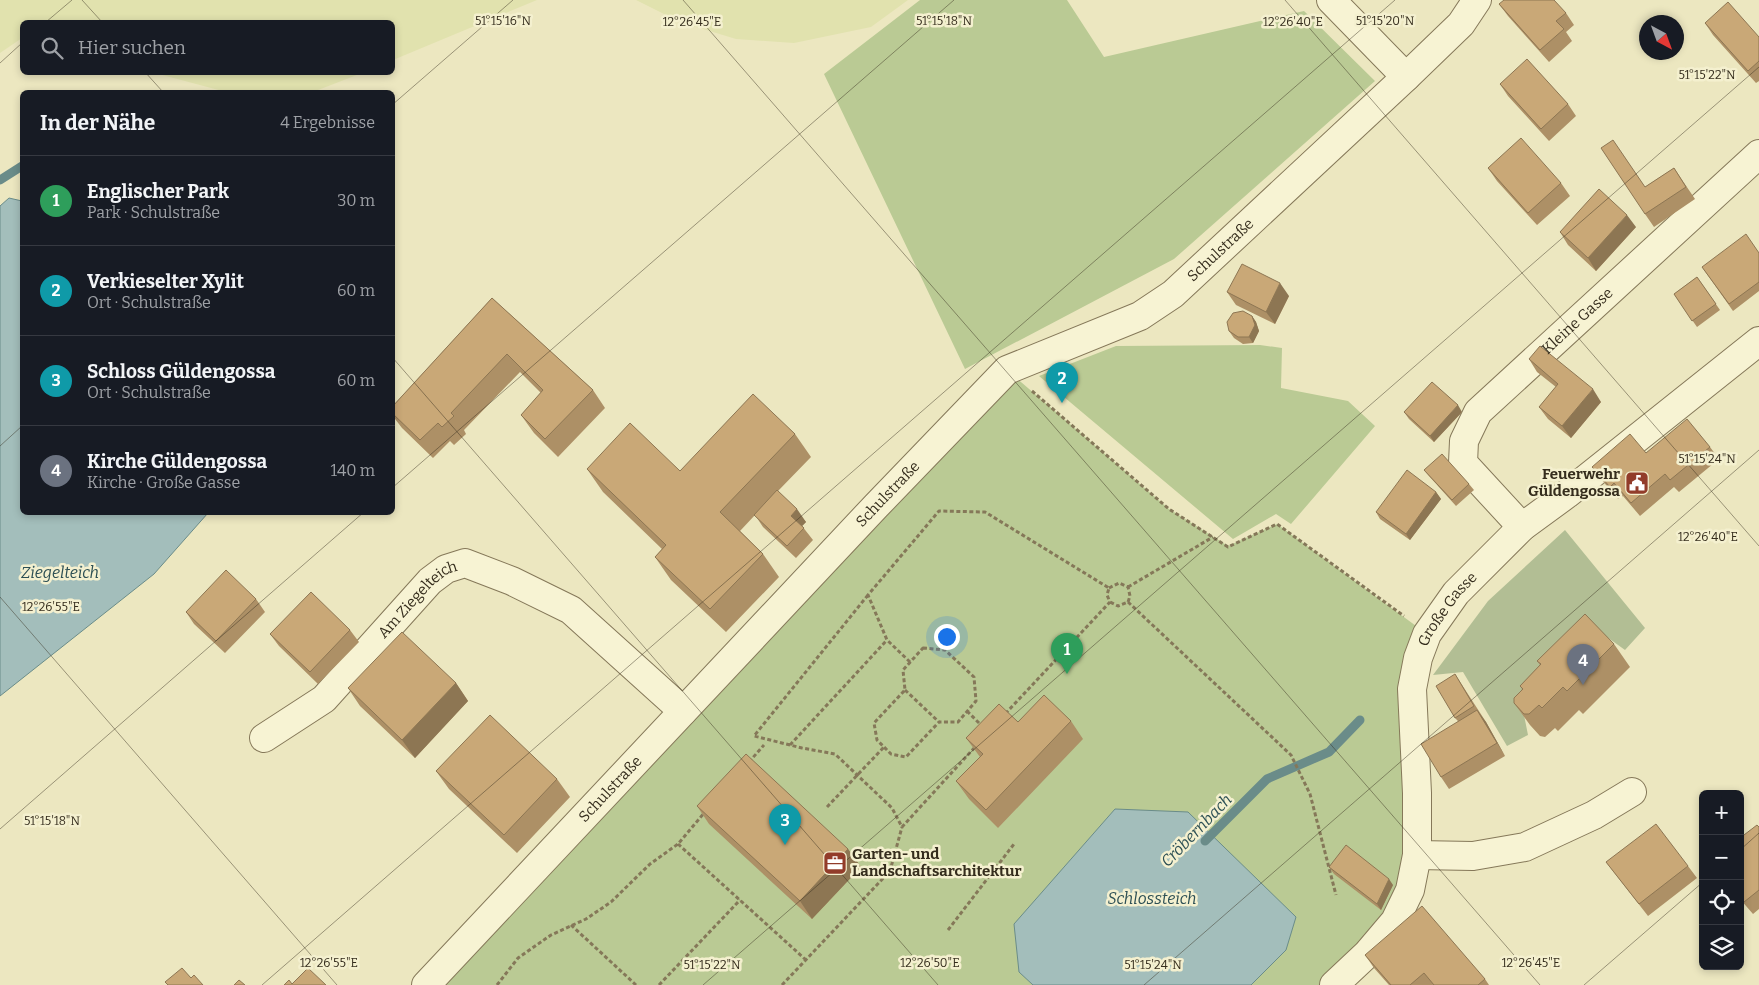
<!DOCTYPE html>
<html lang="de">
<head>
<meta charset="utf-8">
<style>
  :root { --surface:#171b24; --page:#242831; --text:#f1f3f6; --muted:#9ea1a6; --line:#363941; --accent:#2563eb }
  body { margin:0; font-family:Bitter,serif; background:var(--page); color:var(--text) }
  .controls { position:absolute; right:15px; bottom:15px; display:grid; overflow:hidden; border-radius:8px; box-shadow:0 2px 8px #0003 }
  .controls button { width:45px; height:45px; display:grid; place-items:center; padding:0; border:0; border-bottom:1px solid var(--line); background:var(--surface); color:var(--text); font:25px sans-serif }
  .compass { position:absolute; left:1639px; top:15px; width:45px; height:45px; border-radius:50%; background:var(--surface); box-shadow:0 2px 8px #0003; rotate:139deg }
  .you { position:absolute; left:946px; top:636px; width:18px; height:18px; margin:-12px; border:4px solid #fff; border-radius:50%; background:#1a73e8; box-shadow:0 0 0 8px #1a73e833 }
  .badge { display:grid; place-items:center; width:32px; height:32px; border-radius:50%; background:var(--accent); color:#fff; font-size:16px; font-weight:700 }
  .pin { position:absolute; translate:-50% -41px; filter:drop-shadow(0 1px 2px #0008) }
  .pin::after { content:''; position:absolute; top:26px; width:18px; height:15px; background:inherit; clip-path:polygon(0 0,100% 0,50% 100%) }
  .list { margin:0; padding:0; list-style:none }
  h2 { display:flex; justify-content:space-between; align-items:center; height:65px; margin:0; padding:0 20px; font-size:21px }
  h2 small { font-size:16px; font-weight:400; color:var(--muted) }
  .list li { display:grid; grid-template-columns:32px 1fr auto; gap:15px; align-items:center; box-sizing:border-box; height:90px; padding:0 20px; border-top:1px solid var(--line) }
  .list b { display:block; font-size:19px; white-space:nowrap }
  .list p { margin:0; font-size:16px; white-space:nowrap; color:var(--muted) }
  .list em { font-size:16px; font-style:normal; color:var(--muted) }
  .icon { flex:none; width:28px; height:28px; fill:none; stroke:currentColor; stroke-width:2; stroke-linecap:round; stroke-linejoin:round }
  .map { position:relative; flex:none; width:1759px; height:985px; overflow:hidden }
  .search { position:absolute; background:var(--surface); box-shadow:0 2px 8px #0003; left:20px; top:20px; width:375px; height:55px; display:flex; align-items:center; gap:12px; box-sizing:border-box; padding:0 18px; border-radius:8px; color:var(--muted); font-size:19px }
  .panel { position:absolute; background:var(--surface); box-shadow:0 2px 8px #0003; left:20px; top:90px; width:375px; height:425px; border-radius:8px }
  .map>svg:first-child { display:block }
</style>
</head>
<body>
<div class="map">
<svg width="1759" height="985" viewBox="0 0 1759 985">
  <rect width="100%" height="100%" fill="#ece7c0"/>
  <!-- farmland -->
  <path fill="#e1e2ae" d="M0,0H537L393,60L392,22H22V38L0,53Z
    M636,0H908L871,27L794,43L736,39L680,22Z
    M155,73L362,72V73L313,92H226Z"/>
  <!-- green -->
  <path fill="#baca94" d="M920,0H1067L1104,57L1304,11L1375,81L1174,259L965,369L824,74Z
    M1260,345L1282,348L1281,388L1348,401L1375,426L1291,524L1276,514L1233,539L1039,376L1116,346Z
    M1007,370L1169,509L1228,546L1277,524L1427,634L1410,890L1334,985H426Z"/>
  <!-- cemetery -->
  <path fill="#b2be94" d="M1565,530L1645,628L1625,650L1600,632L1523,710L1528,735L1507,746L1463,672L1433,675L1488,601Z"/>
  <!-- water -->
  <path fill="#a3bebb" stroke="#6a8c89" d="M9,198L22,201V512L208,513L154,574L0,696V206Z
    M1115,809L1188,812L1296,917L1286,950L1251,985H1033L1019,972L1014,924Z"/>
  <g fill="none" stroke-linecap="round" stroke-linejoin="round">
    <!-- stream -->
    <path stroke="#6a8c89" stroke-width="9" d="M0,180L22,166
      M1205,841L1267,779L1329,752L1360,720"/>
    <!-- minor casing -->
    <g stroke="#857859" stroke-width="30">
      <g id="minor">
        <path d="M1331,0L1406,77"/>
        <path id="s1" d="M1522,527L1463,463L1464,441L1478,412L1759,154"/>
        <path id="s2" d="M264,738L324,699L430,581L446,569L465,563L512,581L571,610L683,711"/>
        <path d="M1417,855L1473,856L1525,847L1594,815L1632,792"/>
        <path id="s3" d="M426,985L876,506L1007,370L1140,316L1173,294L1406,77L1461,24L1477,0"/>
        <path id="s4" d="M1334,985L1367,954L1395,921L1410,890L1417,855V793L1412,689L1418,658L1427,634L1456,593L1522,527L1567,494L1759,341"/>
      </g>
    </g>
    <!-- path -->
    <path stroke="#857859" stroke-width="3" stroke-dasharray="4 2.5" stroke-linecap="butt" d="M1032,391L1169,509L1228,547L1277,524L1404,616
      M1128,587L1213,537
      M1109,588L1119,583L1128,587L1130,596L1128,602L1118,606L1110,602
      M868,595L754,736L802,748L835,754L892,808L902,827L976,746
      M1128,602L1291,755L1310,794L1336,895
      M923,648L945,650L974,677L976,701L958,722H939L906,757L891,754L877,740L874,723L905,690L903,670Z
      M910,662L887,640L868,595L939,511L985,512L1109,588L1107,595L1110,602L1005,714
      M905,690L939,722
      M967,711L983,727
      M790,745L887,640
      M749,762L764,745
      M827,807L884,747
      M678,844L806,960
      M571,925L636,985
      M948,930L1014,844
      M497,985L518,958L551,935L586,919L611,902L650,864L678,844L705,812
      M659,985L740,900
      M782,985L890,871L902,827"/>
    <!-- minor -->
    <use href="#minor" stroke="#f7f3d3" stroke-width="28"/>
  </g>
  <!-- wall -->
  <path fill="#ad9066" d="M1499,4L1566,13L1574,25L1566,32L1572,41L1549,62L1508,16Z
    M1705,23L1759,37V81L1756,83L1713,35Z
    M1500,84L1568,104L1576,116L1549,141L1508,96Z
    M1488,168L1561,183L1570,196L1537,225L1497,181Z
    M1674,168L1695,199L1654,227L1645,214V187Z
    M1636,227L1596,271L1568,245L1560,232Z
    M1759,253V291L1733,311L1702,267Z
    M1697,277L1720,310L1697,327L1674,294Z
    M1227,292L1289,296L1275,324L1236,305Z
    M492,298L593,390L605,408L558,457L534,433L521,415L541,393L520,372L464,430L466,434L454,445L450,441L433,458L402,428L392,415V407Z
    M1252,316L1256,322L1259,331L1253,343L1243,344L1234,338L1229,331Z
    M1529,359L1601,402L1571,438L1548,419L1539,407L1556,387L1537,372Z
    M1404,412H1462L1434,442L1409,419Z
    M795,434L811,457L778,491L806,522L802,526L813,540L796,558L763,527L755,515L740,531L763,554L779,577L726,632L671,580L655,557L662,549L603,492L587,469L680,471Z
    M1710,447L1719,459L1679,492L1674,487L1640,516L1623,496L1618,499L1601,479L1592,467L1646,453Z
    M1424,470L1469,484L1474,490L1456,506L1429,476Z
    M1436,492L1441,499L1410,540L1380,519L1376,512Z
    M256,599L265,612L225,653L194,624L186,612Z
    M350,630L359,642L318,684L279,646L270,634Z
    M1614,644L1630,667L1583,714L1579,710L1558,731L1555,728L1545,737L1540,736L1530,725L1514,703L1522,689L1520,686L1540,665L1537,661Z
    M1455,674L1486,722L1505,756L1449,789L1441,777L1458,721L1455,718Z
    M456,683L468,701L415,758L360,706L348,688Z
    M1071,721L1083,739L998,828L969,799L956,781L980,757L966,738L1018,722Z
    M436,771L557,779L570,797L517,853L449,789Z
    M697,806L848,849L861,867L812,919L709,824Z
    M1759,827V909L1753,914L1740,899V838Z
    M1606,862L1688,866L1697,878L1648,916Z
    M1329,867L1393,885L1381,910L1334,874Z
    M1365,955L1485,979L1489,985H1389L1374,968Z"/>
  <!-- shaded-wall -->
  <path fill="#8d7653" d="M1627,215L1636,227L1596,271L1588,258Z
    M1280,283L1289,296L1275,324L1266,312Z
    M1252,316L1256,322L1259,331L1253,343L1249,337Z
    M1593,389L1601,402L1571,438L1562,426Z
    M1458,405L1462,412L1434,442L1430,436Z
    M1436,492L1441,499L1410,540L1406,534Z
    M797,509L806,522L800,528L791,516Z
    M456,683L468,701L415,758L402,740Z
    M1477,710L1486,722L1505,756L1497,743Z
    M848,849L861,867L812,919L800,901Z
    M1389,879L1393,885L1381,910L1377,904Z"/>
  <!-- building -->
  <path fill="#c9a877" stroke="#8d7653" d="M1504,0H1554L1566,13L1556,21L1564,29L1540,50L1499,4Z
    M1728,2L1759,37V61L1748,71L1705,23Z
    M1527,59L1568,104L1541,129L1500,84Z
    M1521,138L1561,183L1528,213L1488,168Z
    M1613,140L1645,187L1674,168L1686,187L1645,214L1601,148Z
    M1599,189L1627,215L1588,258L1560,232Z
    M1746,234L1759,253V282L1729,304L1702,267Z
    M1242,264L1280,283L1266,312L1227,292Z
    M1697,277L1716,304L1692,321L1674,294Z
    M492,298L593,390L545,439L521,415L543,390L507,354L451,413L454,416L442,427L438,423L420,440L392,413V407Z
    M1243,311L1252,316L1255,325L1249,337H1238L1229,331L1227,322L1233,313Z
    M1540,346L1593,389L1562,426L1539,407L1558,384L1529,359Z
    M1432,382L1458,405L1430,436L1404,412Z
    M753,394L795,434L720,512L763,554L710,609L655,557L666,545L587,469L630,423L680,471Z
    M1687,419L1710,447L1670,480L1665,474L1631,503L1614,483L1610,487L1592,467L1630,434L1646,453Z
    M1442,454L1469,484L1452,500L1424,470Z
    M1407,470L1436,492L1406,534L1376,512Z
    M777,490L797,509L791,516L804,528L787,546L754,515Z
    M226,570L256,599L216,641L186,612Z
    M311,592L350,630L310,672L270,634Z
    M1585,614L1614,644L1567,691L1563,687L1542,708L1539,705L1529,714H1524L1514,703V698L1523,689L1520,686L1541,664L1537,661Z
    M402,632L456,683L402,740L348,688Z
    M1455,674L1474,706L1455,718L1436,686Z
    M1044,695L1071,721L986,810L956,781L983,754L966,738L999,704L1018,722Z
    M1477,710L1497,743L1441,777L1421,744Z
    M490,715L557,779L504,835L436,771Z
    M746,754L848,849L800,901L697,806Z
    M1656,824L1688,866L1639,904L1606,862Z
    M1757,825L1759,827V890L1744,902L1740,897V838Z
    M1346,845L1389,879L1377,904L1329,867Z
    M1422,906L1485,979L1478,985H1434L1424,973L1410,985H1391L1365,955Z
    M182,968L191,978L194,975L203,985H168L165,982Z
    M308,968L326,985H284L289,980L292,984Z
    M239,980L245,985H234Z"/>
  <!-- ticks -->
  <path fill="none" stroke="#352d1d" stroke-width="1" stroke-opacity="0.45" d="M82,0L102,22M683,0L1540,985M1285,0L1759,546M46,22L72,0M0,63L22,43M145,72L163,92M392,105L513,0M392,357L938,985M0,446L22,426M392,488L954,0M0,597L337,985M0,829L364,512M1740,850L1759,833M262,985L1395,0M703,985L1759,67M1144,985L1759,450M1584,985L1703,882"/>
  <!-- icons -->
  <defs>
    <g id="civic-square" transform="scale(1.25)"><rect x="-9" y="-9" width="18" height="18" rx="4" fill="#923c2a" stroke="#f4f0cf"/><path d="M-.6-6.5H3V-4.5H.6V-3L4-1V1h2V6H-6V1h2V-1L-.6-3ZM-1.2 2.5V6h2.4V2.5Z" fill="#fff"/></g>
    <g id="office-square" transform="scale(1.25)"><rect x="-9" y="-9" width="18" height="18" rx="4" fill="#923c2a" stroke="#f4f0cf"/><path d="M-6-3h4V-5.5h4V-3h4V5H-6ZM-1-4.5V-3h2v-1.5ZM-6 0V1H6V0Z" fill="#fff"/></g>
  </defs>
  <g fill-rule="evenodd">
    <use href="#civic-square" x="1637" y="483"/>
    <use href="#office-square" x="835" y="863"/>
  </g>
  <g text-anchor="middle" stroke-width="5" stroke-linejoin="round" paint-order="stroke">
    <!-- street labels -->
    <g font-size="15" fill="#352d1d" stroke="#f4f0cf">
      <text dy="5" stroke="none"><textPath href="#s3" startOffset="1094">Schulstraße</textPath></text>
      <text dy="5" stroke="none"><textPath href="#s1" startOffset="276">Kleine Gasse</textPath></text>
      <text dy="5" stroke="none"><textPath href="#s3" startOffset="674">Schulstraße</textPath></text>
      <text dy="5" stroke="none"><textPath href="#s2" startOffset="209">Am Ziegelteich</textPath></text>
      <text dy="5" stroke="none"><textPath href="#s4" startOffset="414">Große Gasse</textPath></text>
      <text dy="5" stroke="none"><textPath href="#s3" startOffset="269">Schulstraße</textPath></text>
    </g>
    <!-- poi labels -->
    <g font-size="15" font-weight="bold" fill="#352d1d" stroke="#f4f0cf" text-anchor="end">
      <text x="1620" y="479">Feuerwehr<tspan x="1620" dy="17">Güldengossa</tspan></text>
      <text x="852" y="859" text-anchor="start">Garten- und<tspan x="852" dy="17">Landschaftsarchitektur</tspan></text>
    </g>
    <!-- water labels -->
    <g font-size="16" font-style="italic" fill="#2c4f54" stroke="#f4f0cf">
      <text x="60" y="578">Ziegelteich</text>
      <text transform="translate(1196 830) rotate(-46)" y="6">Cröbernbach</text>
      <text x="1152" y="904">Schlossteich</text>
    </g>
  </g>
  <g font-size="12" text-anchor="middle" fill="#352d1d" stroke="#f4f0cf" stroke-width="5" stroke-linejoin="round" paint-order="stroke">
    <text x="503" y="25">51°15'16"N</text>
    <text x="944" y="25">51°15'18"N</text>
    <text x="1385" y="25">51°15'20"N</text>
    <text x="692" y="26">12°26'45"E</text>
    <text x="1293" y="26">12°26'40"E</text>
    <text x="1707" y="79">51°15'22"N</text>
    <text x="1707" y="463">51°15'24"N</text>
    <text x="1708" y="541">12°26'40"E</text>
    <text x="51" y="611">12°26'55"E</text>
    <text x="52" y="825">51°15'18"N</text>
    <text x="329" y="967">12°26'55"E</text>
    <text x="930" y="967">12°26'50"E</text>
    <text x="1531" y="967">12°26'45"E</text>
    <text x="712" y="969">51°15'22"N</text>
    <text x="1153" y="969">51°15'24"N</text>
  </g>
</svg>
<div class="controls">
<button>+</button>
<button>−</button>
<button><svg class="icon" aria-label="locate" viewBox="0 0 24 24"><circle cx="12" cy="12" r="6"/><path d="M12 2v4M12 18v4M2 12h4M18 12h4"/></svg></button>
<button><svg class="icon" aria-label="layers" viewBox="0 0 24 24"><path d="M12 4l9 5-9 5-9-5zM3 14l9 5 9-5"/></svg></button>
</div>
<svg class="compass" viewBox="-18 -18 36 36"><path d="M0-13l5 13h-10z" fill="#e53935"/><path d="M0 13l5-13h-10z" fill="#9ea1a6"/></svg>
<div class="you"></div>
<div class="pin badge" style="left:1067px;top:674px;background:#2e9e5b">1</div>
<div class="pin badge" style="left:1062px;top:403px;background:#0f9aa8">2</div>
<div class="pin badge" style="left:785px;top:845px;background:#0f9aa8">3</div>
<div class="pin badge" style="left:1583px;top:685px;background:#6b7280">4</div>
<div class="search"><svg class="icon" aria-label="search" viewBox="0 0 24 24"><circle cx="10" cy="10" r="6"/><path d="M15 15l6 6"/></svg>Hier suchen</div>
<section class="panel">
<h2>In der Nähe<small>4 Ergebnisse</small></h2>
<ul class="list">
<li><span class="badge" style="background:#2e9e5b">1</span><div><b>Englischer Park</b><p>Park · Schulstraße</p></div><em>30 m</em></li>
<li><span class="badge" style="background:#0f9aa8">2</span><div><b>Verkieselter Xylit</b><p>Ort · Schulstraße</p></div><em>60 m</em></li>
<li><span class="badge" style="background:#0f9aa8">3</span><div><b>Schloss Güldengossa</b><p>Ort · Schulstraße</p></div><em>60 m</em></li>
<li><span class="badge" style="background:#6b7280">4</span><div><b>Kirche Güldengossa</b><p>Kirche · Große Gasse</p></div><em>140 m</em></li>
</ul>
</section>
</div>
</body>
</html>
